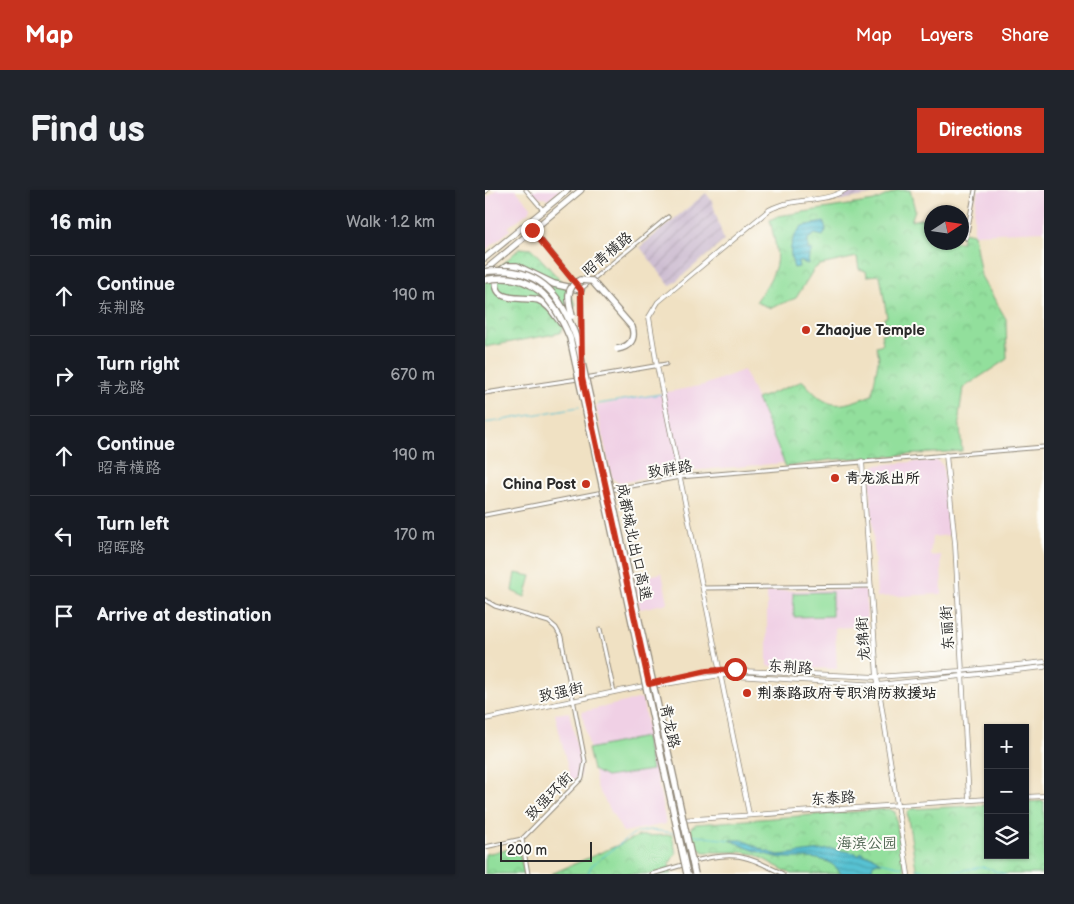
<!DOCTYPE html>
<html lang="en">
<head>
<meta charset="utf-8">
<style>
  :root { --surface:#171b24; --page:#20242c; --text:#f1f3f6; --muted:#9ea1a6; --line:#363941; --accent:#c8321e }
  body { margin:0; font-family:"Balsamiq Sans","LXGW WenKai TC",sans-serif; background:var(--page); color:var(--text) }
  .controls { position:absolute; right:15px; bottom:15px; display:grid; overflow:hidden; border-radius:0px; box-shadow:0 1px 4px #0004 }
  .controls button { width:45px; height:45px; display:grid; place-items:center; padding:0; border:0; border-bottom:1px solid var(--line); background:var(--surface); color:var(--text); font:25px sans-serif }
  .compass { position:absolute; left:439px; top:15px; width:45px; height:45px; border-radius:50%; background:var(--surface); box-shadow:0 1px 4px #0004; rotate:78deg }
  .scale { position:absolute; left:15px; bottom:12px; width:92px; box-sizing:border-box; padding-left:5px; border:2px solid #2b2b2b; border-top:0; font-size:14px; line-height:18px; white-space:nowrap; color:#2b2b2b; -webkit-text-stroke:4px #fdfcf7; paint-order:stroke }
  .stop { position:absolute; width:15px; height:15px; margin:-11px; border:4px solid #c8321e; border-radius:50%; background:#fff }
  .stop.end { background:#c8321e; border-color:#fff; box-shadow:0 1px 5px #0008 }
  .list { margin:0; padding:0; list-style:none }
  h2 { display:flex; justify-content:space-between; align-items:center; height:65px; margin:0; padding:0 20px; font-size:21px }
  h2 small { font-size:16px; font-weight:400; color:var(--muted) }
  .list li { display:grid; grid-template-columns:32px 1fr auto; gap:15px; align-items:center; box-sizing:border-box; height:80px; padding:0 20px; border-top:1px solid var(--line) }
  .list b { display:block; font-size:19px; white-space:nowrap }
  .list p { margin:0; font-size:16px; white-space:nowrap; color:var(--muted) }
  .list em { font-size:16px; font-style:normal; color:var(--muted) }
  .icon { flex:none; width:28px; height:28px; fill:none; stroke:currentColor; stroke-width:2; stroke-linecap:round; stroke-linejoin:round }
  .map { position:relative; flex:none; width:559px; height:684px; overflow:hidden; border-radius:0px }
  header { display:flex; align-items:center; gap:30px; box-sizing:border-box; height:70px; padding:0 25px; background:var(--accent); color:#fff }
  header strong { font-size:24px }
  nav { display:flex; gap:28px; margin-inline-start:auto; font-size:18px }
  .intro { display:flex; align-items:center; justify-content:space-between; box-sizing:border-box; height:120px; padding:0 30px }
  h1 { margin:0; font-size:35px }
  .button { padding:12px 22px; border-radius:0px; background:var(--accent); color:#fff; font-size:18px; font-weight:700 }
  main { display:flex; gap:30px; padding:0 30px }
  aside { flex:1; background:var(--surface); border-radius:0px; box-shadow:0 1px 4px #0004 }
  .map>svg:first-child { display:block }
</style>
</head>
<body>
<header>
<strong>Map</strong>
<nav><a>Map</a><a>Layers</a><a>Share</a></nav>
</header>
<div class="intro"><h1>Find us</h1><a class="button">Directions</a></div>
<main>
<aside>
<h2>16 min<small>Walk · 1.2 km</small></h2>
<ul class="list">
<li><svg class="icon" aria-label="ahead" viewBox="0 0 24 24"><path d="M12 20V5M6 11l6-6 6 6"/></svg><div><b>Continue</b><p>东荆路</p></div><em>190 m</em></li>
<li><svg class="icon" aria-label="right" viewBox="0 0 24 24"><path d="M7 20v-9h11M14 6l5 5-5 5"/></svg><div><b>Turn right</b><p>青龙路</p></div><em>670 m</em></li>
<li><svg class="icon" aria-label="ahead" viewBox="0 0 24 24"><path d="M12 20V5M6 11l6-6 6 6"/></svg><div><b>Continue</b><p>昭青横路</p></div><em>190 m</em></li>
<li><svg class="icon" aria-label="left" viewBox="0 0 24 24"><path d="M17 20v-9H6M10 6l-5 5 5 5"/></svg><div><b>Turn left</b><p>昭晖路</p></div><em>170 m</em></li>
<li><svg class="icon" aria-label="arrive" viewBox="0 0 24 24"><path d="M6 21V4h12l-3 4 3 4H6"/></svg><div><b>Arrive at destination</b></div></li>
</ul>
</aside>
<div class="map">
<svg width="559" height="684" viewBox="0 0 559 684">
  <defs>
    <pattern id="industrial-furrows" width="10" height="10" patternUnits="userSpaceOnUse" patternTransform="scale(1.25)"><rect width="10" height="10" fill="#cebed2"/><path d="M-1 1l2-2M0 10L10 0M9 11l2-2" fill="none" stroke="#b1a3b4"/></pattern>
    <pattern id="park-crowns" width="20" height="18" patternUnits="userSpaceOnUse" patternTransform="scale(1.25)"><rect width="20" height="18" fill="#92df9c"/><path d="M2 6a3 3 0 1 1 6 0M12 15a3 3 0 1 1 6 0" fill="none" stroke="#7ec087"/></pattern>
    <pattern id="water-rules" width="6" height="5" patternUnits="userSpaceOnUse" patternTransform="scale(1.25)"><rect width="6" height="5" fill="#58c2d3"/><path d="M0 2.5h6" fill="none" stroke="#499eab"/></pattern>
  </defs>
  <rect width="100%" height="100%" fill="#fdfcf7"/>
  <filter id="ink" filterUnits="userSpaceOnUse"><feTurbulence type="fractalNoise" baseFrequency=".02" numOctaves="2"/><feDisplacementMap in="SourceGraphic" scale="10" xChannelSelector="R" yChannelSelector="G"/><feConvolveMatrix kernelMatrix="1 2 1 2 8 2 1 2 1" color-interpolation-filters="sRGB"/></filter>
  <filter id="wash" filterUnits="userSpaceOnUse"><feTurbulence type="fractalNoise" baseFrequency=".0096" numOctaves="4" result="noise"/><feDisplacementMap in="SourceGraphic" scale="20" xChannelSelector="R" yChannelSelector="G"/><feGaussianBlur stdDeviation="1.12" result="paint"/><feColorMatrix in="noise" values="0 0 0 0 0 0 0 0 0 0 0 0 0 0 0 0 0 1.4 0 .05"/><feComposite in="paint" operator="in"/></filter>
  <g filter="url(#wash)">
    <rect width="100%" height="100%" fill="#f0e1c3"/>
    <!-- built -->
    <path fill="#f0d0e5" d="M11,0H31L46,17L45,21L23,37L25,40L0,61V9Z
      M46,0H75L64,9L51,7Z
      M493,0H559V41L489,44V21Z
      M259,180L299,273L200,281L194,278L187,279L185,284L134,293L127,288L111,216L219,195Z
      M452,270L458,276L465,345L447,347L445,366L456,365L457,404L392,407L384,280L390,275Z
      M177,383L183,413L155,419L149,389Z
      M378,399L381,402L382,436L350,438L352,479L282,476V401Z
      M157,508L181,634L138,642L112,597L97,522Z
      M84,522L96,573V586L86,591L70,524Z"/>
    <!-- industrial -->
    <path fill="url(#industrial-furrows)" d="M367,0H400L391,4L351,11Z
      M221,3L227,11L239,51L185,96L155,57Z"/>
    <!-- green -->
    <path fill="#92df9c" stroke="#5e8564" d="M30,383L46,386L40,407L27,401Z
      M347,402V426L309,427L308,403Z
      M160,547L167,580L121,587L108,580L103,559Z"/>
    <!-- park -->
    <path fill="url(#park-crowns)" stroke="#5e8564" d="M413,0H425L430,20L426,31L446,26L447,52H477V42L489,44L496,86L521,129L522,169L478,198L474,226L477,261L344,270L301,277L272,209L318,191C344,221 352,218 387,205L394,166L391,156L398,154L396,144L402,143L399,128L402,127L395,85L382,86L381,81L374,79L372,67L335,75L329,79L311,108L286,118L271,112C296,74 295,73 285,30L293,26L389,11Z
      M35,58L47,59L76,91L91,114L75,143L0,157V90Z
      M559,611V684H432L422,623L426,619L503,615V665H540V612Z
      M404,619L410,622L420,684H306L269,664L257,662H219L209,655L206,638L211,634Z
      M187,645L191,663L184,674L187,684H66L154,646Z
      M30,658L34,661L39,684H0V664Z"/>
    <!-- water -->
    <path fill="url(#water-rules)" stroke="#42767f" d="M339,32L341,40L338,46L330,44L323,49V60L326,59V62L324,65L323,74L313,71L314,77L309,78C303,60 305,50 317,36Z
      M245,650H258L280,661L294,665L346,659L371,663L374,666L375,663L378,662V665H385L397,673L393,672L388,674L386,684H356C342,661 315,671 292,667C276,664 260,657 245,650Z"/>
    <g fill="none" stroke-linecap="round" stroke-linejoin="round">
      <!-- stream -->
      <path stroke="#58c2d3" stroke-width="1" d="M113,214L176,204
        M0,233L94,217
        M204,645L244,650
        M395,672L417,677
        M431,679L459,683L498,677L520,684
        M103,684L106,676L148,644L164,640L191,643"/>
    </g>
  </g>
  <g filter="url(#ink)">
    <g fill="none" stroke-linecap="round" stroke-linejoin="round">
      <!-- minor casing -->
      <g stroke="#8e8677" stroke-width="5">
        <path id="minor" d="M41,0L58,20
          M0,2L2,0
          M481,48L490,0
          M96,99L183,27
          M100,188L181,174
          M0,203L93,189
          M125,300L195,287L559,257
          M0,325L118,302
          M218,398L386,396
          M0,410L10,416L64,432L71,438L76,447L100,571L97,588L37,649L0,657
          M115,439L129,502
          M37,649L43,684
          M206,672C249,660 260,665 298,684
          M167,684L201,674"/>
      </g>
      <!-- tertiary casing -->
      <g stroke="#8e8677" stroke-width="5.5">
        <path id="tertiary" d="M42,33L96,100V159
          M97,181L206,684
          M461,265L470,353L484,610
          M377,271L392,487L423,684
          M168,496L236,485L393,495L559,477
          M0,529L235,480L392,487L475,481L559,472
          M540,607L559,606
          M264,624L172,176L164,127L173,112L284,20C307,7 337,14 360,0
          M196,630L503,609"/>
      </g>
      <!-- primary casing -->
      <g stroke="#8e8677" stroke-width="7">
        <path id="primary" d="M0,68L83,0
          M0,80L96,0"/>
      </g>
      <!-- motorway casing -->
      <g stroke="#8e8677" stroke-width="8">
        <path id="motorway" d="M76,133C69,124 64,114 53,110C38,105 3,117 13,82L22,76H32L69,94L96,100"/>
      </g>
      <!-- minor -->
      <use href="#minor" stroke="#fff" stroke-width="3"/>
      <!-- tertiary -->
      <use href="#tertiary" stroke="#fff" stroke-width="4"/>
      <!-- primary -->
      <use href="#primary" stroke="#fff" stroke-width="5"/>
      <!-- motorway -->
      <use href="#motorway" stroke="#fff" stroke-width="5.5"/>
      <!-- motorway-bridge casing -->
      <g stroke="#8e8677" stroke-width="8" stroke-linecap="butt">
        <path id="motorway-bridge" d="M0,82C7,80 15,81 23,81C64,85 80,116 92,150L210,684
          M0,90C47,80 69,109 85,148L202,684
          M87,126C84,112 79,98 95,90L107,91L147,137C151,150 144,157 132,159"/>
      </g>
      <!-- motorway-bridge -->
      <use href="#motorway-bridge" stroke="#fff" stroke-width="5.5"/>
    </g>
  </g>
  <g fill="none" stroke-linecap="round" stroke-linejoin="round" filter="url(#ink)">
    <!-- route -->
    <path stroke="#c8321e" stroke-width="6" d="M47,40L96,100L97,188L164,494L222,481L250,479"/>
  </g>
  <!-- markers -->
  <g fill="#c8321e" stroke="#fdfcf7" stroke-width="2">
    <circle cx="321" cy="140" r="5"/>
    <circle cx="350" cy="288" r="5"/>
    <circle cx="101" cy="294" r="5"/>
    <circle cx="262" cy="503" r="5"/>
  </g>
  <g text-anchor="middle" stroke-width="4" stroke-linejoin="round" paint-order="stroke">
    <!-- street labels -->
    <g font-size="15" fill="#2b2b2b" stroke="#fdfcf7">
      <text transform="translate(122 64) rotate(-40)" y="5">昭青横路</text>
      <text transform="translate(185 279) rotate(-9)" y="5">致祥路</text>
      <text transform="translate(149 352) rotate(78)" y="5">成都城北出口高速</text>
      <text transform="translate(462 438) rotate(-93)" y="5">东丽街</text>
      <text transform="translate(378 449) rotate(-94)" y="5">龙绵街</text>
      <text transform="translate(305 477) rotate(4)" y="5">东荆路</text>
      <text transform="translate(76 502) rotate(-12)" y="5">致强街</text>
      <text transform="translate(185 536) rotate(78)" y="5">青龙路</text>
      <text transform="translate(64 606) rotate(-46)" y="5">致强环街</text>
      <text transform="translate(348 608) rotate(-3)" y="5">东泰路</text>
    </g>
    <!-- poi labels -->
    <g font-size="15" font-weight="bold" fill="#2b2b2b" stroke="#fdfcf7" text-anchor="start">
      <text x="331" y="145">Zhaojue Temple</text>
      <text x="360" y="293">青龙派出所</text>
      <text x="91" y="299" text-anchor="end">China Post</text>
      <text x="272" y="508">荆泰路政府专职消防救援站</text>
    </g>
    <!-- park labels -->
    <g font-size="15" fill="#4a614d" stroke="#fdfcf7">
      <text x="382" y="658">海滨公园</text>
    </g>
  </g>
</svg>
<div class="controls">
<button>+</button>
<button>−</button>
<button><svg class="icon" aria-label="layers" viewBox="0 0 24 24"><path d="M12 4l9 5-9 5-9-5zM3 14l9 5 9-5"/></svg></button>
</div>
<svg class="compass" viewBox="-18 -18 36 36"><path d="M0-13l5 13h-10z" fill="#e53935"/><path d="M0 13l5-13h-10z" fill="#9ea1a6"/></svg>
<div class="scale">200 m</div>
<div class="stop" style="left:250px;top:479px"></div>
<div class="stop end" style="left:47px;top:40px"></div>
</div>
</main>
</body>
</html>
